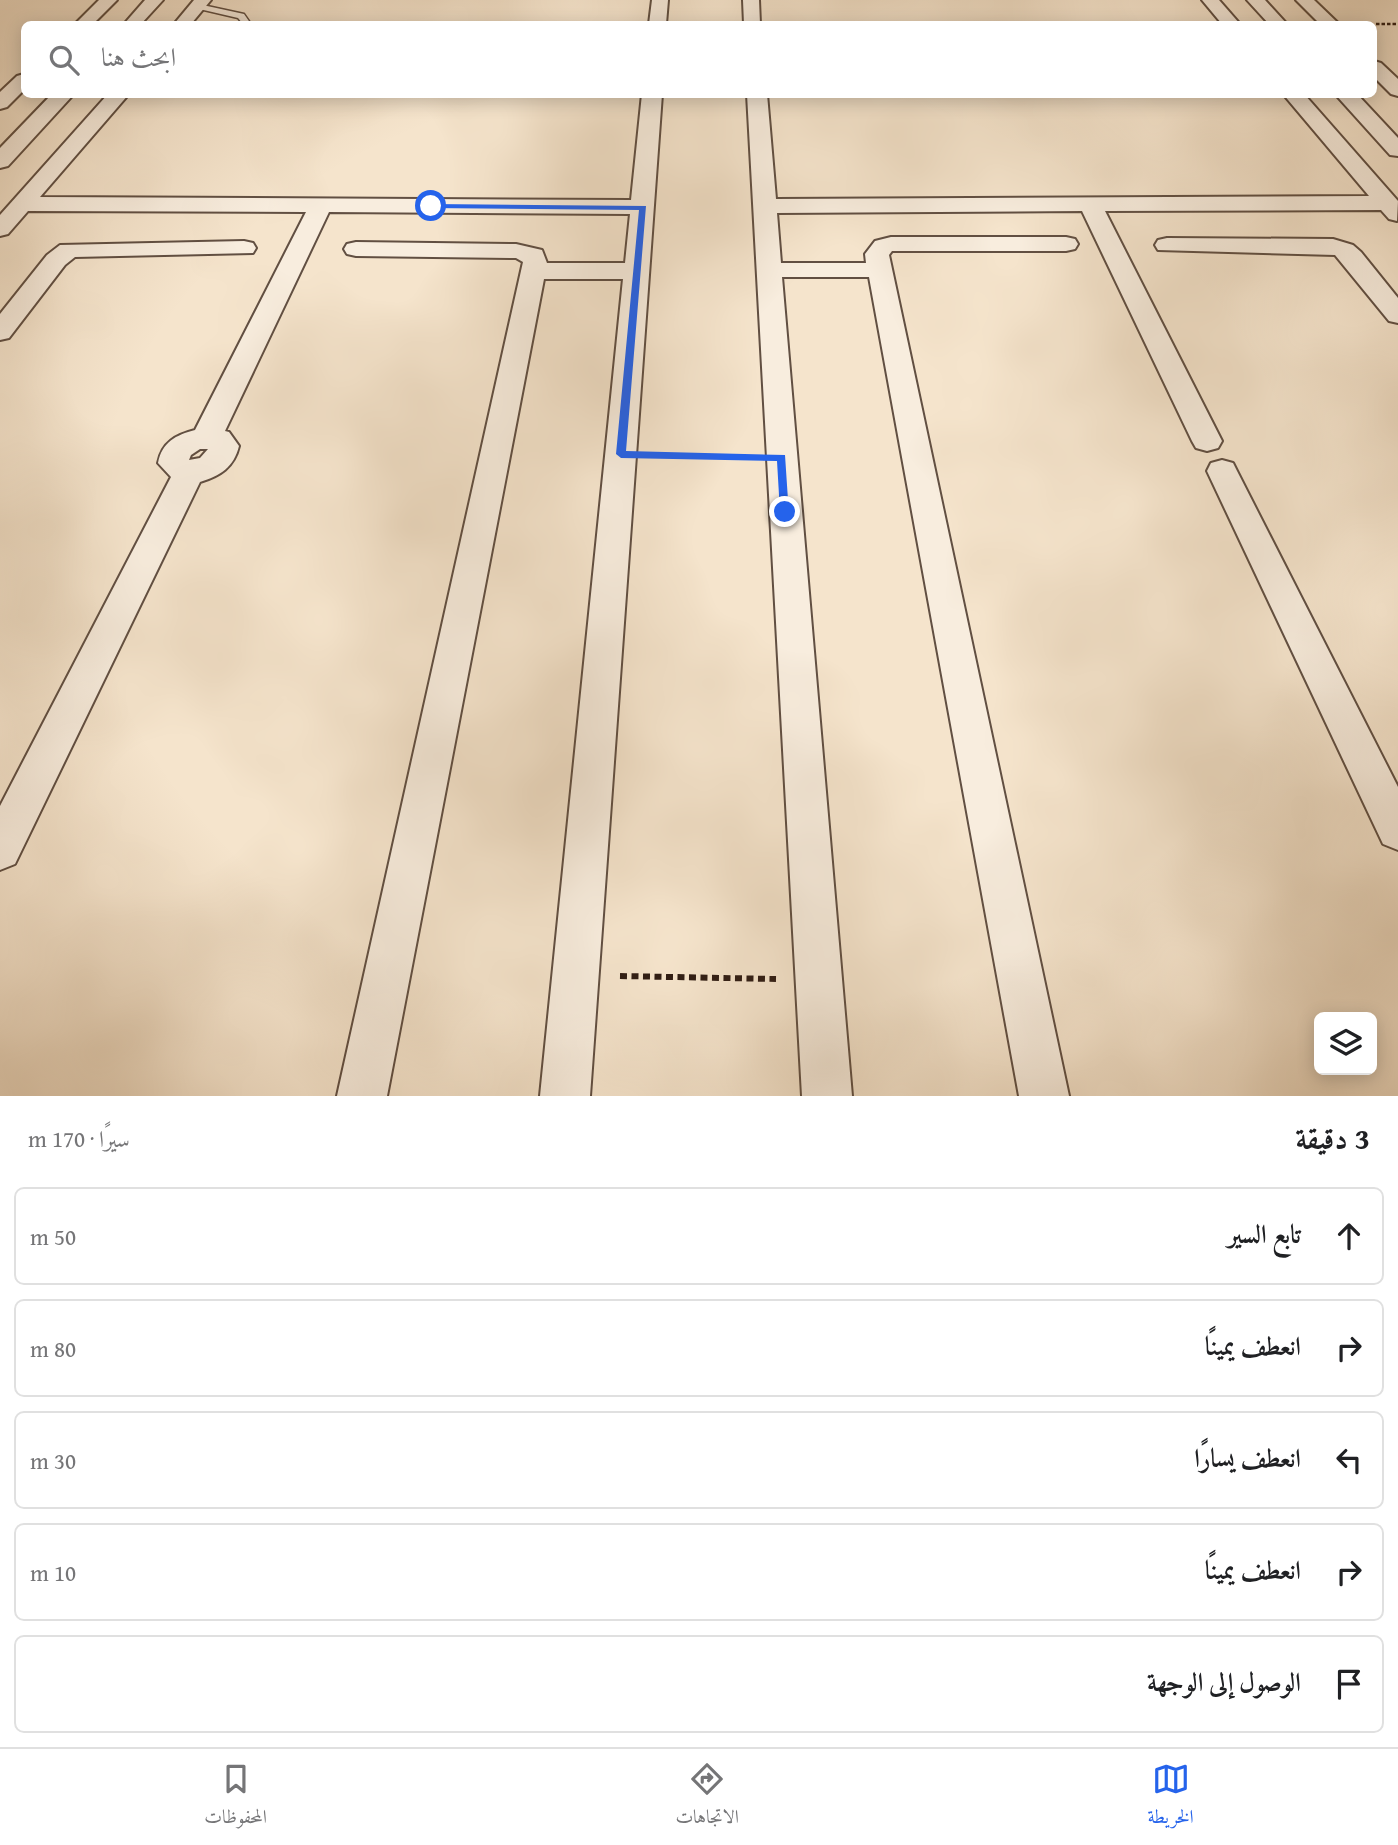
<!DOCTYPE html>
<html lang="ar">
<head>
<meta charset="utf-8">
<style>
  :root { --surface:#fff; --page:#f6f6f6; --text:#202124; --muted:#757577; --line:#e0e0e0; --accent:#2563eb }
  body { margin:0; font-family:"Gentium Book Plus",Amiri,serif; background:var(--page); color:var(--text); direction:rtl }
  .controls { position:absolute; right:21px; bottom:21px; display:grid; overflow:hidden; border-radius:10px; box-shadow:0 4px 18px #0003 }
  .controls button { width:63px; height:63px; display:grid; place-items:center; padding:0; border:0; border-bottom:2px solid var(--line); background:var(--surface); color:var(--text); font:35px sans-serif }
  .stop { position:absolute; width:21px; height:21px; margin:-16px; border:5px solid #2563eb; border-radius:50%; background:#fff }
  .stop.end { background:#2563eb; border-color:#fff; box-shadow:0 2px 7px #0008 }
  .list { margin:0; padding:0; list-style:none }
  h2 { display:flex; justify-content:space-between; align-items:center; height:91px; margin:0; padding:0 28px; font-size:30px }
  h2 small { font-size:23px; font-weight:400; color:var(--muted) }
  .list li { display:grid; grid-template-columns:46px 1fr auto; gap:21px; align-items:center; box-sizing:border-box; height:98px; margin:0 14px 14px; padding:0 14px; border:2px solid var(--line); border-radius:10px }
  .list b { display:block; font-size:26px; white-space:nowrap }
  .list em { font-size:23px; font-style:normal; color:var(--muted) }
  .icon { flex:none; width:38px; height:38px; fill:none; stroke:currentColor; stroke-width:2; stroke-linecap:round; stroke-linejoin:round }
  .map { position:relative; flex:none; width:1398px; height:1096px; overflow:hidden; direction:ltr }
  .search { position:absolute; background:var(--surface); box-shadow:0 4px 18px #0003; left:21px; right:21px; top:21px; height:77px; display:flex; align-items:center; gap:18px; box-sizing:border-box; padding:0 24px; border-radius:10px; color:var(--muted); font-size:26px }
  .sheet { height:651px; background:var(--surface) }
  nav { display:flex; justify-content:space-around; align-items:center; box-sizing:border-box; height:98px; border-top:2px solid var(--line); background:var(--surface); font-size:19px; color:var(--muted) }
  nav a { display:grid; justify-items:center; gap:4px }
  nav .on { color:var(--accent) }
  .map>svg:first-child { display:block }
</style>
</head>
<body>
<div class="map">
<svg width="1398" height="1096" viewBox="0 0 1398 1096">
  <rect width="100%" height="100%" fill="#f5e4cc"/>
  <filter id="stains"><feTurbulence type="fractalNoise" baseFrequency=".00286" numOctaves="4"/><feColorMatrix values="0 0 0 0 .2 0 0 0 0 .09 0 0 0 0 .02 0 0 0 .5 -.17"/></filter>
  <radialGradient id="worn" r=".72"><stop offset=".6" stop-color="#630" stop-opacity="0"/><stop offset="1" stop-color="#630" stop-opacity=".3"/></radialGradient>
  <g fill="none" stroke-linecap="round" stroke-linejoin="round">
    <!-- lane casing -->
    <g stroke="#614f42" stroke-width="3">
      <path id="lane" d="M198,4L244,14L251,24H243L238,18L195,8Z"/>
    </g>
    <!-- street casing -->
    <g stroke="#614f42" stroke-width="4">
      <path id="street" d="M99,0H117L93,24H75Z
        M145,0H163L141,24H124Z
        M194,0H211L191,24H174Z
        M652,0H668L666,24H649Z
        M743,0H759L760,24H744Z
        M1202,0H1219L1240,24H1222Z
        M1247,0H1265L1287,24H1269Z
        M1296,0H1314L1339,24H1320Z
        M1374,61L1381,63L1398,79V96L1391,94L1374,77Z
        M24,74V90L7,107L0,109V92L17,76Z
        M52,94H74L8,166L0,168V148Z
        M108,94H129L40,197L631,200L642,94H662L590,1096H540L623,279H544L387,1096H337L523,262L516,258L356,256L347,254L344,249L347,244L356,242L516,244L542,250L547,263H625L630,214L329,212L225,431L229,432L239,446C234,467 220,476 200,482L15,864L0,870V806L171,477L158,463C162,442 176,435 195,430L306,212L28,211L8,234L0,236V215ZM200,449H208L200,458L189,460L191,455Z
        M747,94H767L776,199L1369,196L1283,94H1304L1398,201L1397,221L1389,219L1381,210L1105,211L1222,441L1218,448L1207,451L1196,448L1192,441L1082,211L777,213L781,263H866L865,254L875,241L891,237H1066L1075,239L1078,244L1075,249L1066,251H892L889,255L1069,1096H1019L869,277H782L852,1096H802Z
        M1335,94H1357L1398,138V156L1390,155Z
        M1167,238L1333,239L1353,245L1361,252L1398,298V323L1389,321L1335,255L1158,250L1155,245L1158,240Z
        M244,241L253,243L256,248L253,253L75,257L65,265L9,338L0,340V314L47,255L60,245Z
        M1222,460L1233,463L1237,471L1398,787V850L1383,844L1207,471L1211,463Z"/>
    </g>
    <!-- path-far2 -->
    <path stroke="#301d14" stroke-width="2.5" stroke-dasharray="3.5 2" stroke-linecap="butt" d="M1376,24H1398"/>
    <!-- path-far1 -->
    <path stroke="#301d14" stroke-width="4.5" stroke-dasharray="5 3.5" stroke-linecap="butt" d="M656,455L746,457"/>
    <!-- path -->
    <path stroke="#301d14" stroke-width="6" stroke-dasharray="7 4.5" stroke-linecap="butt" d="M620,976L776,979"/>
    <!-- lane -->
    <use href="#lane" fill="#f8edde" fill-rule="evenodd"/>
    <!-- street -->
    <use href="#street" fill="#f8edde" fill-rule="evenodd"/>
  </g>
  <!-- route -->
  <path fill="#2563eb" d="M431,204L646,206L626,451L785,455L789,515H782L780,512L777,461L621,458L616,454L639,210L428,208Z"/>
  <rect width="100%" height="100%" filter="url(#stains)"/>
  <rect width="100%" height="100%" fill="url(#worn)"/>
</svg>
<div class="controls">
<button><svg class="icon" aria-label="layers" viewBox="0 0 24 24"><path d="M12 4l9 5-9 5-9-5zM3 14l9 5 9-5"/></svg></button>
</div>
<div class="stop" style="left:431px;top:206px"></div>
<div class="stop end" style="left:785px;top:512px"></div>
<div class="search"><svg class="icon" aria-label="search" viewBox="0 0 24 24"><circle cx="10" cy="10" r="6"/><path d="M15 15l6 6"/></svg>ابحث هنا</div>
</div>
<section class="sheet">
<h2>3 دقيقة<small>سيرًا · 170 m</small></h2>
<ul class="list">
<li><svg class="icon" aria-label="ahead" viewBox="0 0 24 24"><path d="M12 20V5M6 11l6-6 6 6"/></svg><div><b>تابع السير</b></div><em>50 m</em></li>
<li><svg class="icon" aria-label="right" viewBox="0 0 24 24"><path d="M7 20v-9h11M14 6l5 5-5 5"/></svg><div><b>انعطف يمينًا</b></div><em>80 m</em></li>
<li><svg class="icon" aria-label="left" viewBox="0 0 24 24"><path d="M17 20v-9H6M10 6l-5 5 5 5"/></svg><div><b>انعطف يسارًا</b></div><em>30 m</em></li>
<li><svg class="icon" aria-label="right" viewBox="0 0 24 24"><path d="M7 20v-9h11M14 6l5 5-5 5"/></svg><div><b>انعطف يمينًا</b></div><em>10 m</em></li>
<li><svg class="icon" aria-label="arrive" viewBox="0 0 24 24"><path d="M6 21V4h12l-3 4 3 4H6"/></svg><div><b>الوصول إلى الوجهة</b></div></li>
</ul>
</section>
<nav>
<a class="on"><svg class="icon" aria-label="map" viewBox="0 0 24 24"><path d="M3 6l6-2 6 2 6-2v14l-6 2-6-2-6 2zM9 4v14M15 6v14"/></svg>الخريطة</a>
<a><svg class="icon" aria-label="directions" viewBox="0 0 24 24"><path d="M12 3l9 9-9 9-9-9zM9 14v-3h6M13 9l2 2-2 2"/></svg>الاتجاهات</a>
<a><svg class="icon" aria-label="saved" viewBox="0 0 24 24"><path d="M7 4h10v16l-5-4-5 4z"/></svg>المحفوظات</a>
</nav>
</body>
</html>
